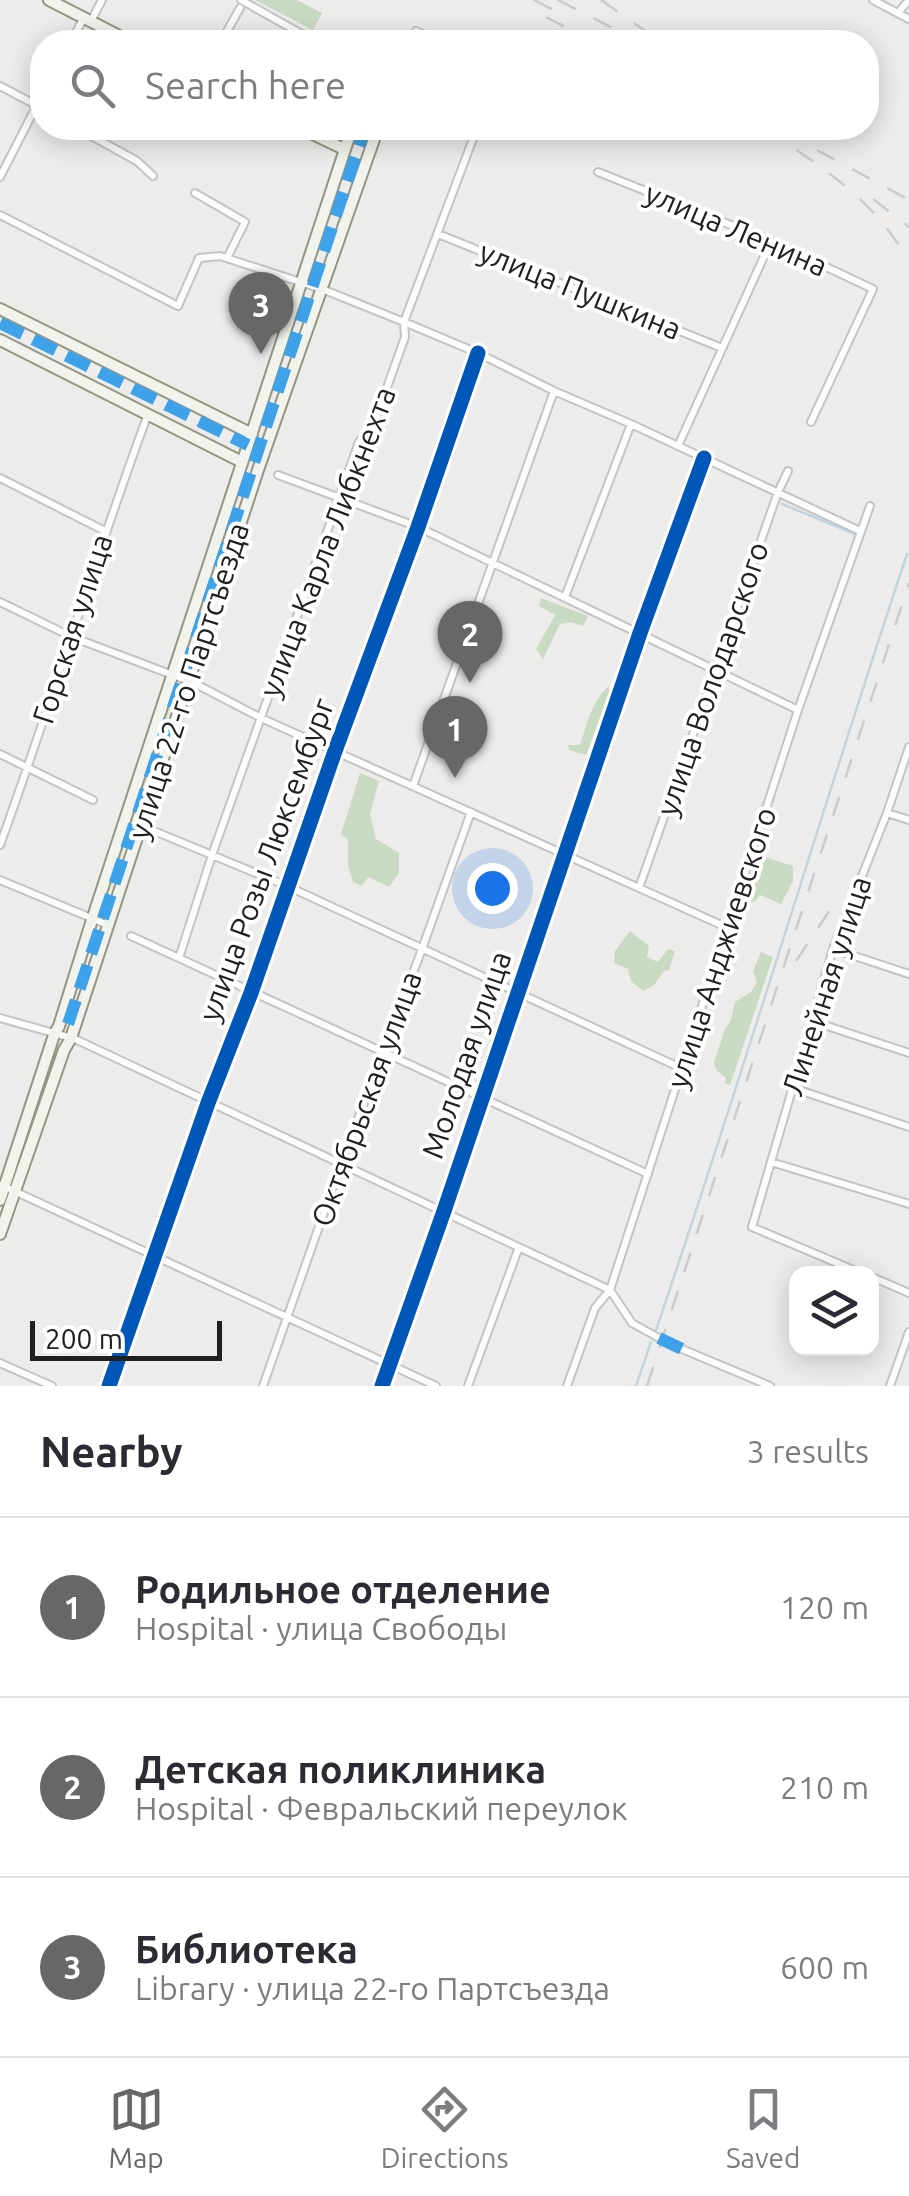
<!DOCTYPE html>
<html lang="en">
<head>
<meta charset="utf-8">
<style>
  :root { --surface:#fff; --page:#f7f7f7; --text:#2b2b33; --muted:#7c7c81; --line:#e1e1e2; --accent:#686767 }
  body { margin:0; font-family:Ubuntu,sans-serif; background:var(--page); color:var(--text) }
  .controls { position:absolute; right:30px; bottom:30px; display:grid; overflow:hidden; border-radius:20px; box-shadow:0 5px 25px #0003 }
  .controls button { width:90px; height:90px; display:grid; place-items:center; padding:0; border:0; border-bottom:2px solid var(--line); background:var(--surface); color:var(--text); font:50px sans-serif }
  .scale { position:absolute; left:30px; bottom:25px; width:192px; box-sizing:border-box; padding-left:10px; border:5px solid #202020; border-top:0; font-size:28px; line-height:35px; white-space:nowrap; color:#202020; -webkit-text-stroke:8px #fff; paint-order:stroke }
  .you { position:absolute; left:492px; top:888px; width:35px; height:35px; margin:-25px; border:8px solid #fff; border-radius:50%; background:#1a73e8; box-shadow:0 0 0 15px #1a73e833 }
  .badge { display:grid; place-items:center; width:65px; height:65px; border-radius:50%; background:var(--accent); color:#fff; font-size:32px; font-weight:700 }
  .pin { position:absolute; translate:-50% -82px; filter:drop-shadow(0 2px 5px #0008) }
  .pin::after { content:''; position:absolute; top:52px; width:35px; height:30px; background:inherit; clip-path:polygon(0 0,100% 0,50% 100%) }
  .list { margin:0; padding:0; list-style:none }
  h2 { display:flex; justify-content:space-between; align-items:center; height:130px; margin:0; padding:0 40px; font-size:42px }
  h2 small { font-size:32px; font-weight:400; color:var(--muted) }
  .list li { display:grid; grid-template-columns:65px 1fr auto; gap:30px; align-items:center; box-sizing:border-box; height:180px; padding:0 40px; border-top:2px solid var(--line) }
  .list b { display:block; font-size:38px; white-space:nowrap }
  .list p { margin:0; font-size:32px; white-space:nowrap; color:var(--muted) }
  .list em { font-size:32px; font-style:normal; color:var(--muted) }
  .icon { flex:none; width:55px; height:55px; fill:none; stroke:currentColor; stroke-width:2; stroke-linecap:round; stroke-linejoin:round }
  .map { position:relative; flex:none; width:909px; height:1386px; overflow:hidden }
  .search { position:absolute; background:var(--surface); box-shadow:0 5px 25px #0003; left:30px; right:30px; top:30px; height:110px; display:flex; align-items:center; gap:25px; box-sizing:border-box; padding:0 35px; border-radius:40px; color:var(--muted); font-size:38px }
  .sheet { height:670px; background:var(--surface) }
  nav { display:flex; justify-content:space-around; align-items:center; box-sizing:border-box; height:140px; border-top:2px solid var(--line); background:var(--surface); font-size:28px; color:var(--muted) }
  nav a { display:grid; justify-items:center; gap:5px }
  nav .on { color:var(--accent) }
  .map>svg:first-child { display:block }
</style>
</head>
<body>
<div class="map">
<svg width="909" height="1386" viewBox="0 0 909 1386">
  <rect width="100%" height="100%" fill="#eeecea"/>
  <!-- grass -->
  <path fill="#dae8cc" d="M179,683L101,919L97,918L174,685Z"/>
  <!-- forest -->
  <path fill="#c9dac2" d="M255,0H297L322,13L313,30Z
    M541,598L588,616L583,626L571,622L560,624L543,659L536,649L555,615L539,606Z
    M609,686V693L586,755L569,750L568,745H580C587,724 592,700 609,686Z
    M360,773L379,781L370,814L376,839L399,853V873L389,887L368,877L362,886L353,882L348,866V840L341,834Z
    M758,855L793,866V881L781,904L760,895L754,902L746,901V892Z
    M630,931L649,946L647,957L658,962L668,949L675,951L669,970L664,971L654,985L643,991L631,981L628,969L614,963L615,951Z
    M761,952L773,957L730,1085L725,1083L726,1078L716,1070L714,1062L725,1029L731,1020L735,1002L751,992L757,982L753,971Z"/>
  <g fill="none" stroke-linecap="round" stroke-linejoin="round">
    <!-- stream -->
    <path stroke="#c0d6de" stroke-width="2.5" d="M782,504L855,534
      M656,1330C744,1073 821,812 907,554
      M636,1386L651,1342"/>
    <!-- street casing -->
    <g stroke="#c5c4c4" stroke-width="10">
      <path id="street" d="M241,0L316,42
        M873,0L909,19
        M898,13L909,0
        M91,21L102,0
        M71,42L83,19
        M221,42L240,8
        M410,42L416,31L440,42
        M0,86L42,108
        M77,128L137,161L153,176
        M598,172L771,241L873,289L811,422
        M0,177L42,95
        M195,193L245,222L227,258
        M0,215L178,306L199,258L220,256L322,289L404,322L478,353L554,391L631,424L860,531
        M438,234L722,348
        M678,446L771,241
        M278,475L418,527L798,710
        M0,478L105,531
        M565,597L631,424
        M0,602L72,637L194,683L261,718L728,928
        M0,754L93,800
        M413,786L554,391
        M887,813L909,820
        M142,826L287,886L683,1069
        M0,845C52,702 95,557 148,414
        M0,880L108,925
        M639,888L778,492L788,471
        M131,936L648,1174
        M833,949L909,974
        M179,958L212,855L359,442L375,421L405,337L404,322L477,128
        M0,1018L75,1039L610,1290
        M812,1021L909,1053
        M793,1088L909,1127
        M771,1162L909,1204
        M1,1185L436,1386
        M863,1274L752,1227L833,949L887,813L909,747
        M872,1277L909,1293
        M610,1290L632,1323L659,1338
        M682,1349L770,1386
        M0,1363L52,1386
        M109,1386L208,1103L251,993L335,751L418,527L478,353
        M263,1386L341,1164L422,949L471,812
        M382,1386L444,1211L640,633L704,458
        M468,1386L519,1247
        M567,1386L595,1308L610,1290L798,710L870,506
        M890,1386L909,1332"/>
    </g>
    <!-- secondary casing -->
    <g stroke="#949683" stroke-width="14">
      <path id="secondary" d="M49,0L131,42
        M300,128L344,149
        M0,309L252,434
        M0,340L242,462
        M0,1200L54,1035L59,1026L92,920L352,128
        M0,1234L64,1050L71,1038L259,467L378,128"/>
    </g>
    <!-- street -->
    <use href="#street" stroke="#fcfcfc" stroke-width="6"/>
    <!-- secondary -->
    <use href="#secondary" stroke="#f3f3ed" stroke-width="10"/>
    <!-- rail -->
    <path stroke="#cbcbcb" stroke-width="2.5" stroke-dasharray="20 20" stroke-linecap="butt" d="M534,0L567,17
      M558,0L640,42
      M601,0L661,42
      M546,17L595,42
      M763,128C800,152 839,177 870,209C885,224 897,242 909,260
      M817,150L909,200
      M873,199L909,227
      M796,961L830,910
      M647,1386L909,583"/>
    <!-- quiet -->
    <path stroke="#3da2ea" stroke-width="12" stroke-dasharray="25 12" stroke-linecap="butt" d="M0,323L248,445
      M68,1024L365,128
      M659,1338L682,1349"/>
    <!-- cycleway casing -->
    <g stroke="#fff" stroke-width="21">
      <path id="cycleway" d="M109,1386L208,1103L251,993L335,751L418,527L478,353
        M382,1386L444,1211L640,633L704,458"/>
    </g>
    <!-- cycleway -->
    <use href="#cycleway" stroke="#0057b8" stroke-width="15"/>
  </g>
  <g text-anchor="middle" stroke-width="8" stroke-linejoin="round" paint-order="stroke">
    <!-- street labels -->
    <g font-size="30" fill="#202020" stroke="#fff">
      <text transform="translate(736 230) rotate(23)" y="10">улица Ленина</text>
      <text transform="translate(580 291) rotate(22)" y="10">улица Пушкина</text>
      <text transform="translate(328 542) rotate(-69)" y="10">улица Карла Либкнехта</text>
      <text transform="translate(73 629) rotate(-72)" y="10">Горская улица</text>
      <text transform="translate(713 679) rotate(-71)" y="10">улица Володарского</text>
      <text transform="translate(189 681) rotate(-72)" y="10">улица 22-го Партсъезда</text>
      <text transform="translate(267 860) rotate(-70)" y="10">улица Розы Люксембург</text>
      <text transform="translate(722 948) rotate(-72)" y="10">улица Анджиевского</text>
      <text transform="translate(827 986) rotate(-72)" y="10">Линейная улица</text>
      <text transform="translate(467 1055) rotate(-71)" y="10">Молодая улица</text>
      <text transform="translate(367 1099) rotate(-70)" y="10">Октябрьская улица</text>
    </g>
  </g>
</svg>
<div class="controls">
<button><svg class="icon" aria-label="layers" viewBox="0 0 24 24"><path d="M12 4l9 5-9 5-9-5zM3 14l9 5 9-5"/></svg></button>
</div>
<div class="scale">200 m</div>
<div class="you"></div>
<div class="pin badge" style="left:455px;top:778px">1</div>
<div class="pin badge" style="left:470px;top:683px">2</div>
<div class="pin badge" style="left:261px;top:354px">3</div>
<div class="search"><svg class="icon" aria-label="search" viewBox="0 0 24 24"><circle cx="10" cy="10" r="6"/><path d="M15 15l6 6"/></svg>Search here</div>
</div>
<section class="sheet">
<h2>Nearby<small>3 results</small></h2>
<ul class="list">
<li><span class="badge">1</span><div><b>Родильное отделение</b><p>Hospital · улица Свободы</p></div><em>120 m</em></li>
<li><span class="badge">2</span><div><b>Детская поликлиника</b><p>Hospital · Февральский переулок</p></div><em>210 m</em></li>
<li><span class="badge">3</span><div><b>Библиотека</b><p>Library · улица 22-го Партсъезда</p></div><em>600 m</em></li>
</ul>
</section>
<nav>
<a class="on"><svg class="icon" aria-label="map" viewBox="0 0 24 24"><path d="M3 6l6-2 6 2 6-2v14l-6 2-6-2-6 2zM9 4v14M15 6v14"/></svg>Map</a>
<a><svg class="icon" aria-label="directions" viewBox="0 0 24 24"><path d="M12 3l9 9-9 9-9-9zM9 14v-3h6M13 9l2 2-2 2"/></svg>Directions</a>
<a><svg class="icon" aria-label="saved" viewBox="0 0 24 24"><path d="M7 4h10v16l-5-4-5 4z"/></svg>Saved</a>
</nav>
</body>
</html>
